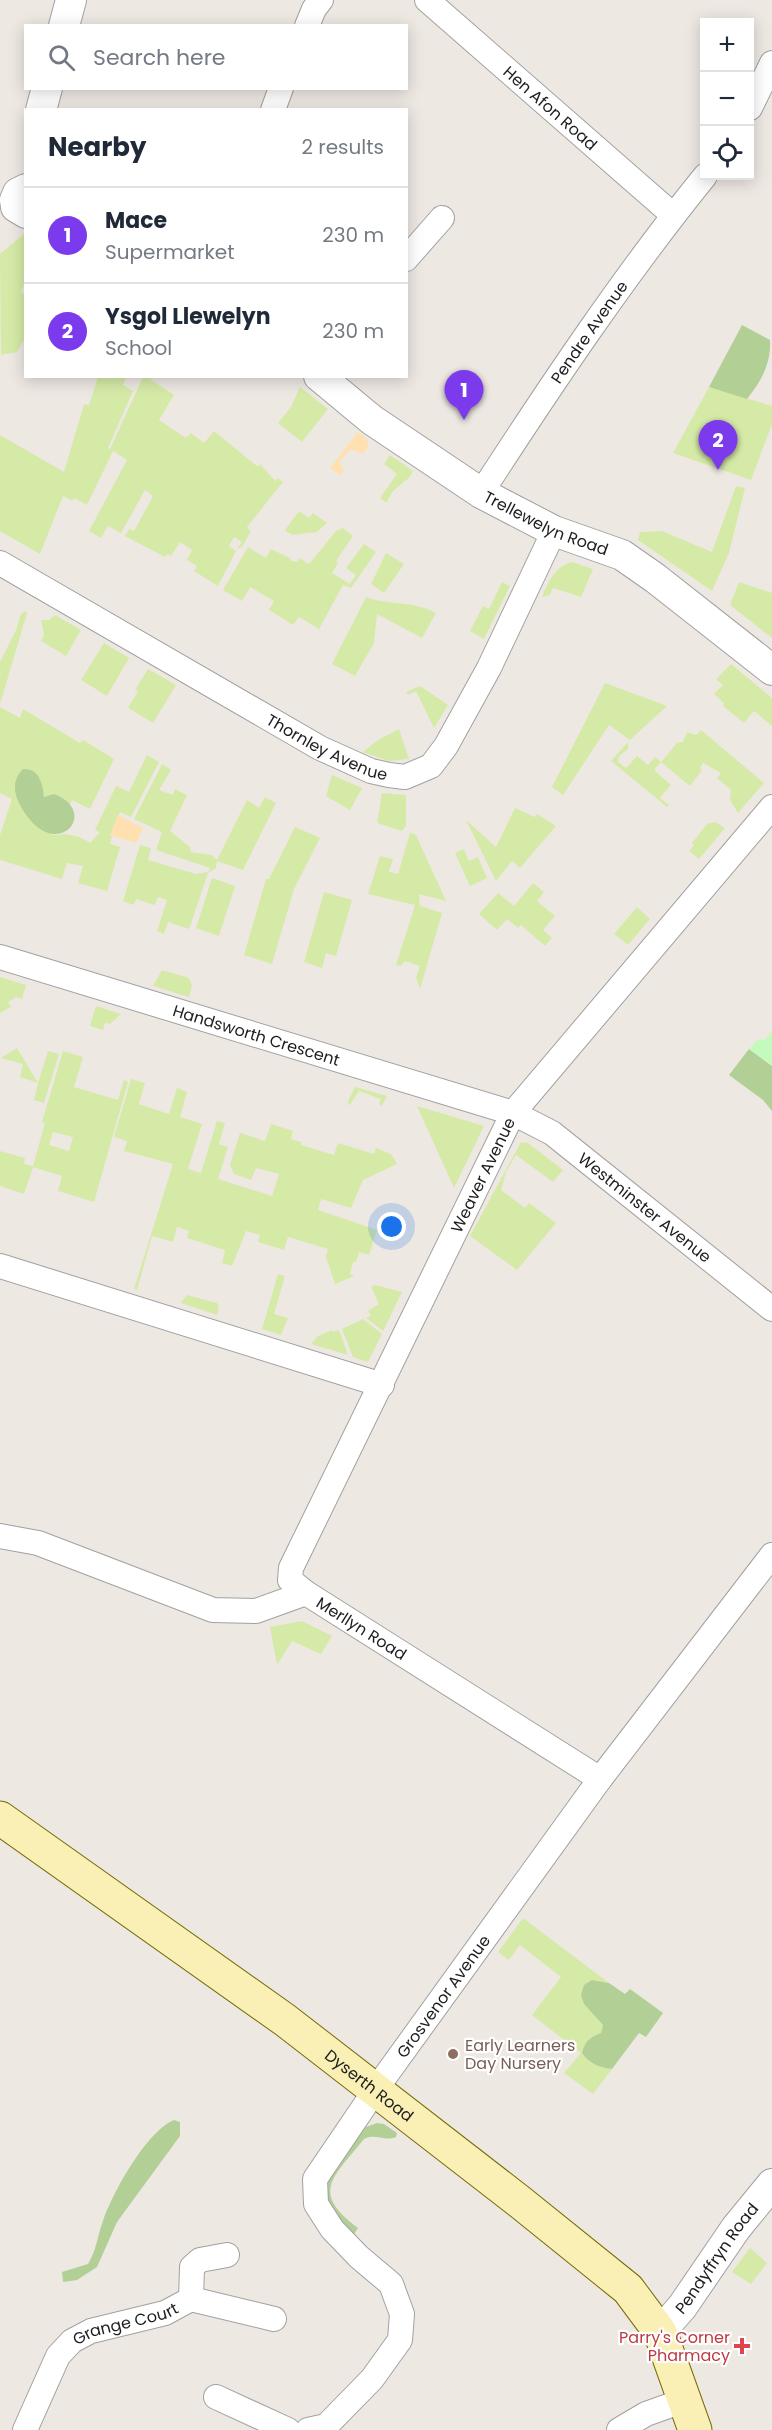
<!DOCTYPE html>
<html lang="en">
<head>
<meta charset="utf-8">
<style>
  :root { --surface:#fff; --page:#f2f2f3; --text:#1f2937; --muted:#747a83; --line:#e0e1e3; --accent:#7c3aed }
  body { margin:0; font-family:Poppins,sans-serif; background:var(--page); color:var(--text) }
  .controls { position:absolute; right:18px; top:18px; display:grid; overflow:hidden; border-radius:0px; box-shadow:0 3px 15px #0003 }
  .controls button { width:54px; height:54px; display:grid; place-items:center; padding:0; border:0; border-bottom:2px solid var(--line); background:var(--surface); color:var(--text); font:30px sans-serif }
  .you { position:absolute; left:392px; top:1227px; width:21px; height:21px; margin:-15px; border:4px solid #fff; border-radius:50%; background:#1a73e8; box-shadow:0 0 0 9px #1a73e833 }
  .badge { display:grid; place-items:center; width:39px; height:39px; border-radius:50%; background:var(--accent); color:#fff; font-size:20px; font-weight:700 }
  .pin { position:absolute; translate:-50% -50px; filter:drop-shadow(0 2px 3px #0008) }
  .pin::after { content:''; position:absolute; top:32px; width:21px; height:18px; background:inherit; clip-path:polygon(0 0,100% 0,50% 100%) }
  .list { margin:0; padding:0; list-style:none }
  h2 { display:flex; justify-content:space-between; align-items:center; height:78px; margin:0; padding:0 24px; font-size:26px }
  h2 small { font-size:20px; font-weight:400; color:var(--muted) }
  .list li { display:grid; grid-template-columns:39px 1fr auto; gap:18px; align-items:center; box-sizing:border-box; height:96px; padding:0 24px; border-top:2px solid var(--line) }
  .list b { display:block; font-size:22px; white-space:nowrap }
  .list p { margin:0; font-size:20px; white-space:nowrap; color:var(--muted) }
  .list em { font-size:20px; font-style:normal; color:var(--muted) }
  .icon { flex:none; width:33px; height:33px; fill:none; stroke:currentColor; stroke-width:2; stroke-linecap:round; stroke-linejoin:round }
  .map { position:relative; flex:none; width:772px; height:2430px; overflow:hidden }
  .search { position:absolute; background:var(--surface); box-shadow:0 3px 15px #0003; left:24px; top:24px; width:384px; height:66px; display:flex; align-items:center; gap:15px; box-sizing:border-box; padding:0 21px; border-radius:0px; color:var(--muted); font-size:22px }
  .panel { position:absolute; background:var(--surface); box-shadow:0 3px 15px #0003; left:24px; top:108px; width:384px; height:270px; border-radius:0px }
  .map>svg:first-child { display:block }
</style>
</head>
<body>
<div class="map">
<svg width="772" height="2430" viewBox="0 0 772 2430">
  <rect width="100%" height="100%" fill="#eee8e3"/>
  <!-- grass -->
  <path fill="#d5eaa7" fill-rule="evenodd" d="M25,233V281L21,292L25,295V338L17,352L1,355L0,254Z
    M98,377H126L123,385L133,391L108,448L110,449L143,377H152L151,380L174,395L159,420L186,438L191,433L204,443L214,431L258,467L260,464L275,481L278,478L283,482L247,527L251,531L242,547L237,549L242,542L234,537L229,546L236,551L218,586L194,571L197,566L187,560L192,550L180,542L171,556L167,554L165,557L125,536L129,529L134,531L153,496L145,490L121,533L108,526L101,538L89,531L127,460L113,451L87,505L74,498L72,501L63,496L40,554L0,531V435L64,472L84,404L89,405Z
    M300,387L328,409L302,442L278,423L291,407Z
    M709,387L772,406V424L751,480L673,453Z
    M390,455L413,471C408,484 392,485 387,503L380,498L397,474L384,464Z
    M736,486L745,488L729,553L712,591L638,540L640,532L662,531L712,552Z
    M299,511L309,518L313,513L327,523L317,532L292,535L285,530Z
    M343,528L353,536L336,561L338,563L332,573L350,584L356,575L346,568L364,544L376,552L351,588L343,585L319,629L299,617L293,625L269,610L274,601L250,587L242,601L223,590L248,547L266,558L271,549L290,558L291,561L297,562L300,558L309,564L336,531Z
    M386,553L404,564L384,593L371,584Z
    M572,562L593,569L581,597L553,588L550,595L542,597C549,581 554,567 572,562Z
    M502,582L510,586L484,639L470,631L483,606L489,609Z
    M739,582L772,593V638L730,605Z
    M366,597C390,606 412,600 436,613L422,638L377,614L374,643L355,676L332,664Z
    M25,611L27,613L0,704V662L16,630L21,614Z
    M55,615L81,630L66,656L41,641L44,635L41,620H49Z
    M104,643L129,658L107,696L81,680Z
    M731,664L772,698V726L754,711L744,723L723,706L724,703L714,694L723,685L716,679Z
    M148,669L176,685L153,723L128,708L138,691L135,690Z
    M605,683L667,706L630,740L609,725L563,795L552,787Z
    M420,686L448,705L434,728L416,691L408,695L406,692Z
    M0,707L20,718L23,709L80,743L83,740L114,759L90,809L72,800L70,804L61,797H44L40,779L28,769L52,835C65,833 79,835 90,843L100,832L95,830L116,786L129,792L147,755L159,762L131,817L120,812L110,835L112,836L110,844L120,847L107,891L78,883L83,866L67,863L62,879L0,860V835L12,799L0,793Z
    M399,729L409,759L389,761L363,752L378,740Z
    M701,730L764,783L738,813L730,800L731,790L717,778L721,773L703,763L700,768L702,770L690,786L661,762L654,770L671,785L660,798L669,805L667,807L611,761L628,742V749L619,756L618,762L626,768L637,756L648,765L655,757L661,762L677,743L683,742L687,732L696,735Z
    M162,764L171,770L159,790L173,795L175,789L187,795L170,831L190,847L191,852L212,855L217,860L247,800L259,808L265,797L276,803L243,870L217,861L216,868L208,873L189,929L168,922L164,934L157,931L167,900L158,897L155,905L136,899L134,905L123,901L140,845L151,848L148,860L196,874L208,872L210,868L156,850L162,832L134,819Z
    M332,775L362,788L350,810L326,796Z
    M382,793L406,795V826L402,831L377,823Z
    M515,808L535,817L537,814L556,826L520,868L512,861L496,881L466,820L496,847Z
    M715,822L725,828L699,859L689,851L694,845L692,843L707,824Z
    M295,827L320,838L294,889L272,964L244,955L266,879H269Z
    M410,833L416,835L446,901L419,894L420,906L442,913L420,989L416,977L420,966L405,961L401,966L396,965L415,905L368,894L380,856L393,859L389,872L398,874Z
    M464,849L469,861L478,857L487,878L470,886L455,853Z
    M212,878L235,886L219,936L196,928Z
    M533,883L544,892L537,901L555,916L543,930L552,938L545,946L521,925L518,928L507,919L497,930L479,914L498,893L514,906Z
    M324,892L352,900L336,956L326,953L322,968L304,962Z
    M637,907L650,919L628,945L614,934Z
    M162,970L189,978L192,985L189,997L153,986Z
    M0,977L26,985L22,999L16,997L8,1002L11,1007L0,1013Z
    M96,1006L121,1014L110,1024L105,1023L103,1030L90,1026Z
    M17,1048L38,1083L48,1051L59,1054L44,1103L34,1100L38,1083L20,1077L23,1064L1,1058Z
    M63,1051L83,1057L74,1087L118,1100L124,1080L128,1082L94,1202L58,1191L62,1176L33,1167L24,1194L0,1186V1151L25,1158L24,1164L33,1166L45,1123L42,1122ZM53,1132L73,1137L69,1151L49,1145Z
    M131,1079L145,1083L139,1104L169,1114L177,1088L187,1092L180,1117L202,1124L188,1169L201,1173L217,1121L225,1123L219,1144L228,1147L218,1179L272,1196L279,1174L256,1168L251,1180L234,1174L230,1165L240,1133L265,1141L271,1124L293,1131L291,1139L301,1142V1145L334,1155L338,1143L374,1154L376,1148L391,1154L397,1164L363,1180L351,1208L321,1199L318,1210L377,1230L369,1255L359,1252L356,1262H353L350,1274L354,1276L335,1284L326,1257L328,1249L288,1237L284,1250L258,1242L260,1235L246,1231L232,1266L222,1263L225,1250L187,1238L189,1231L177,1227L173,1242L152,1236L137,1290L134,1289L173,1164L124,1151L127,1141L114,1137Z
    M355,1087L387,1096L382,1106L379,1104L381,1099L359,1091L349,1106L348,1101Z
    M417,1106L484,1126L454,1188Z
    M521,1142L528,1143L563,1170L553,1182L516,1155L506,1172L501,1190L525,1208L529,1203L556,1223L517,1270L470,1236Z
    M278,1274L285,1276L274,1314L288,1318L281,1335L262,1329Z
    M375,1285L402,1292L383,1331L366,1318L371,1316L368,1311L379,1304L371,1287Z
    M187,1295L217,1303L219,1306L217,1315L181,1303Z
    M363,1319L382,1334L368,1362L353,1357L342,1329Z
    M332,1330L333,1332L339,1330L348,1355L311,1344L318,1336Z
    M302,1621L332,1636L321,1654L292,1641L277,1665L270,1627Z
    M523,1918L609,1983L592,1980L584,2004L603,2024L601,2033C590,2037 585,2041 582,2053C588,2063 601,2068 612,2069L593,2094L564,2073L581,2053L532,2015L561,1977L520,1945L509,1960L498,1952Z
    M750,2248L767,2263L751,2284L732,2272Z"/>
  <!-- forest -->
  <path fill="#b2cf96" d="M742,325L770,340C771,364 762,380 747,399L709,387Z
    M23,769C39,768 43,784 44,797L54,794C103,812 53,869 19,803C13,791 13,779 23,769Z
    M749,1049L772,1066V1111L763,1100L729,1075Z
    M592,1980L609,1983L625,1994L630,1989L663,2013L646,2037L639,2033L612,2069C601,2068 588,2063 582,2053C585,2041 590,2037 601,2033L603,2025L584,2004L581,1995L584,1985Z
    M174,2120L180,2122V2136L117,2222L97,2267L77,2280L63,2282L62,2272L88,2264C97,2249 97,2237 103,2221C113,2192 146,2132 174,2120Z
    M377,2123L384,2124L397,2133L396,2137C385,2142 375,2133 364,2139C334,2177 309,2192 358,2228L353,2236L330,2216L323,2182L363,2128Z"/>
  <!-- sand -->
  <path fill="#ffe0b0" d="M358,432L367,439L368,447L363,454L351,449L339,462L344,470L340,475L330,468Z
    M118,815L143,828L136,843L110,835Z"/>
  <!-- park -->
  <path fill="#c5fabe" d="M772,1032V1066L749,1049L758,1039L764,1040Z"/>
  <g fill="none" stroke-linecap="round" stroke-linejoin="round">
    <!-- minor casing -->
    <g stroke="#a1a1a1" stroke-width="26">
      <g id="minor">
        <path id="s1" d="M427,0L673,215"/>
        <path d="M307,26L314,9L321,0"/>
        <path d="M750,108L772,63"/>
        <path d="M273,110L281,88"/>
        <path d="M406,259L442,218"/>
        <path id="s2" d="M481,493C551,385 624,276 705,176"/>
        <path id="s3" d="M0,563L320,748L371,771L389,775L405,777L431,766L446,746L489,668L554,531"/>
        <path id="s4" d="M0,957L513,1113L552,1133L772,1309"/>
        <path d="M0,1266L382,1385"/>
        <path id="s5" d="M0,1536L38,1543L213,1610L256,1611L306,1593L600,1779"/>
        <path id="s6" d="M306,1593L290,1580L291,1568L513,1113L772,807"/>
        <path d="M191,2299L192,2267L200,2260L227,2255"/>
        <path d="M216,2397L288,2430"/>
        <path id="s7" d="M25,2430L58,2356L72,2341L91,2331L165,2313L191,2299L274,2319"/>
        <path id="s8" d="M308,2430L326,2426L372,2379L400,2340L402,2314L391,2284L359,2257L332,2229L316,2204L315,2179L376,2089L600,1779L772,1555"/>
        <path d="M619,2430L646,2414L685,2400"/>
      </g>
    </g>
    <!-- tertiary casing -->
    <g stroke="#a1a1a1" stroke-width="32">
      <g id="tertiary">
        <path d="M64,26L71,0"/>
        <path d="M41,110L47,88"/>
        <path d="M26,189L18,193L15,200L16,207L26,213"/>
        <path id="s9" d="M319,376L372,420L481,493L554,531L622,555L655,578L772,670"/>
        <path id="s10" d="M660,2332L682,2307L736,2228L772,2184"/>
      </g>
    </g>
    <!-- secondary casing -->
    <g stroke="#756b03" stroke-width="35">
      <g id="secondary">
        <path id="s11" d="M0,1818L285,2020L520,2202L628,2289L660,2332L695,2430"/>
      </g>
    </g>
    <!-- minor -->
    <use href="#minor" stroke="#fff" stroke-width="24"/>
    <!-- tertiary -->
    <use href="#tertiary" stroke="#fff" stroke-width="30"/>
    <!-- secondary -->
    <use href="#secondary" stroke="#faf0b5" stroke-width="33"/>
  </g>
  <!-- markers -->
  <circle fill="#8d6e63" stroke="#fff" stroke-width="2" cx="453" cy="2054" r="6"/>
  <path fill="#e0444e" stroke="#fff" stroke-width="2" d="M739 2337h6v6h6v6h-6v6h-6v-6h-6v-6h6z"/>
  <g text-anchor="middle" stroke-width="4.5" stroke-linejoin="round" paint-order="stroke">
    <!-- street labels -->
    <g font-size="16" fill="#1d1d1d" stroke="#fff">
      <text dy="6" stroke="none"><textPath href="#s1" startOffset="164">Hen Afon Road</textPath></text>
      <text dy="6" stroke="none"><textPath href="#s2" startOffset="194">Pendre Avenue</textPath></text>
      <text dy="6" stroke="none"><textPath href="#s9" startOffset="272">Trellewelyn Road</textPath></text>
      <text dy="6" stroke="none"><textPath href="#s3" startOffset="376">Thornley Avenue</textPath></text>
      <text dy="6" stroke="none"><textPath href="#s4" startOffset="268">Handsworth Crescent</textPath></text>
      <text dy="6" stroke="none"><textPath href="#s6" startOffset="470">Weaver Avenue</textPath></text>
      <text dy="6" stroke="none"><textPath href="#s4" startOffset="699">Westminster Avenue</textPath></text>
      <text dy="6" stroke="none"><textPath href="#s5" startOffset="388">Merllyn Road</textPath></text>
      <text dy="6" stroke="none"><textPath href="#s8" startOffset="549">Grosvenor Avenue</textPath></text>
      <text dy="6" stroke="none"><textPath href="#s11" startOffset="456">Dyserth Road</textPath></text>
      <text dy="6" stroke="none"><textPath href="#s10" startOffset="93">Pendyffryn Road</textPath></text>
      <text dy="6" stroke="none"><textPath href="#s7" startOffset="158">Grange Court</textPath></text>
    </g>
    <!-- education labels -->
    <g font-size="16" fill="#785e54" stroke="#fff" text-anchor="start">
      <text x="465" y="2051">Early Learners<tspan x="465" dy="18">Day Nursery</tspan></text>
    </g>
    <!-- health labels -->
    <g font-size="16" fill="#be3a42" stroke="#fff" text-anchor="end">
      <text x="730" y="2343">Parry's Corner<tspan x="730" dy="18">Pharmacy</tspan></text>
    </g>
  </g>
</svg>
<div class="controls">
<button>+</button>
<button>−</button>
<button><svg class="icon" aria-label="locate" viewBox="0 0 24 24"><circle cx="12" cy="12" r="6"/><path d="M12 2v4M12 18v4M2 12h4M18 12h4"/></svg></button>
</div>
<div class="you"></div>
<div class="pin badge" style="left:464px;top:420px">1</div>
<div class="pin badge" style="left:718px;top:470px">2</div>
<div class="search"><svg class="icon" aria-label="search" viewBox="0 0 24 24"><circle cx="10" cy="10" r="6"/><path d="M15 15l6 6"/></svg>Search here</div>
<section class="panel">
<h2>Nearby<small>2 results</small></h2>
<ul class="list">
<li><span class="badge">1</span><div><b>Mace</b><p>Supermarket</p></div><em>230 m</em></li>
<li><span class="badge">2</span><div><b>Ysgol Llewelyn</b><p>School</p></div><em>230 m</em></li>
</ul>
</section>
</div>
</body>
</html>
